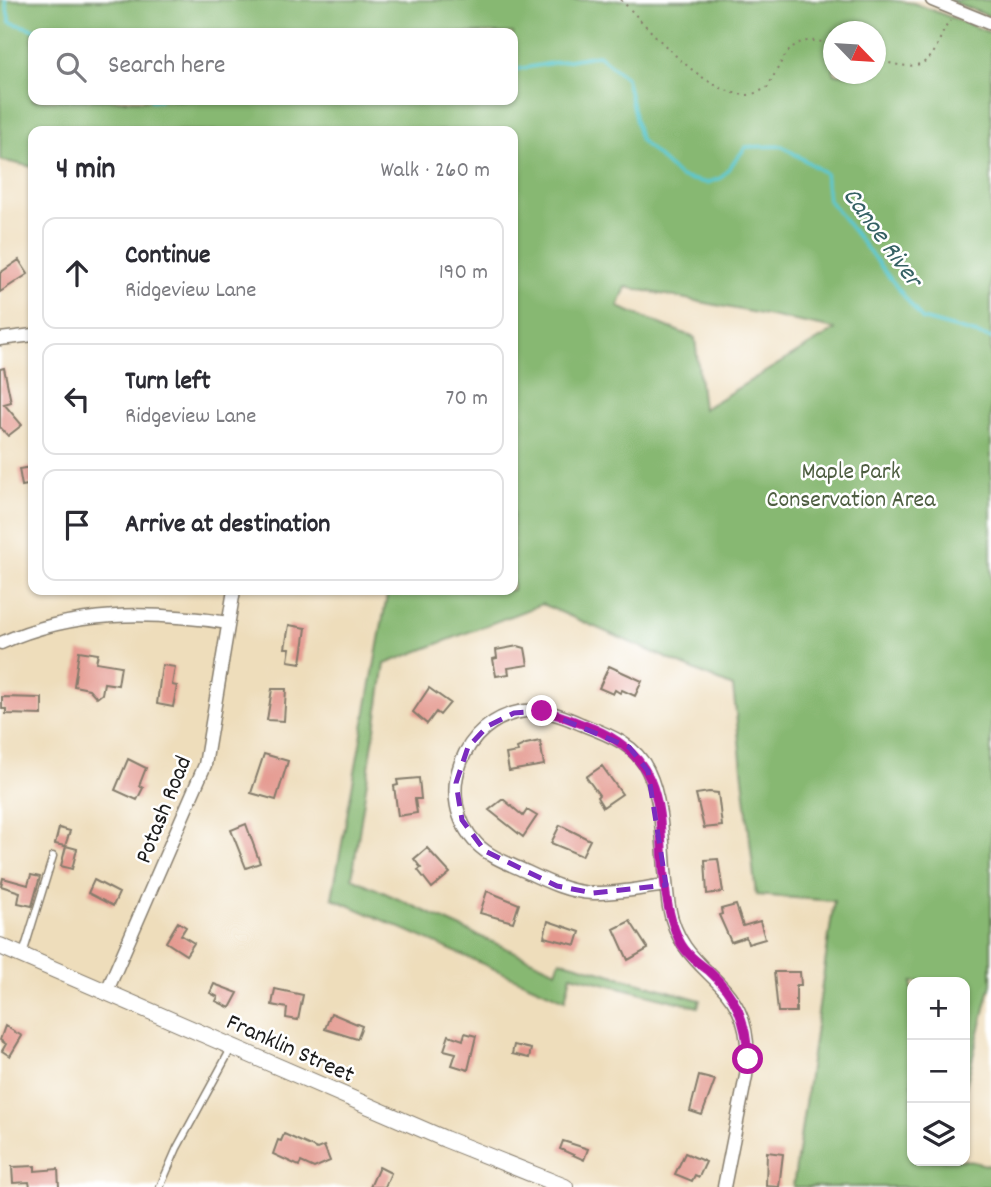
<!DOCTYPE html>
<html lang="en">
<head>
<meta charset="utf-8">
<style>
  :root { --surface:#fff; --page:#f7f7f7; --text:#2b2b33; --muted:#7c7c81; --line:#e1e1e2 }
  body { margin:0; font-family:Dekko,sans-serif; background:var(--page); color:var(--text) }
  .controls { position:absolute; right:21px; bottom:21px; display:grid; overflow:hidden; border-radius:14px; box-shadow:0 2px 5px #0004 }
  .controls button { width:63px; height:63px; display:grid; place-items:center; padding:0; border:0; border-bottom:2px solid var(--line); background:var(--surface); color:var(--text); font:35px sans-serif }
  .compass { position:absolute; left:823px; top:21px; width:63px; height:63px; border-radius:50%; background:var(--surface); box-shadow:0 2px 5px #0004; rotate:115deg }
  .stop { position:absolute; width:21px; height:21px; margin:-16px; border:5px solid #b5179e; border-radius:50%; background:#fff }
  .stop.end { background:#b5179e; border-color:#fff; box-shadow:0 2px 7px #0008 }
  .list { margin:0; padding:0; list-style:none }
  h2 { display:flex; justify-content:space-between; align-items:center; height:91px; margin:0; padding:0 28px; font-size:30px }
  h2 small { font-size:23px; font-weight:400; color:var(--muted) }
  .list li { display:grid; grid-template-columns:46px 1fr auto; gap:21px; align-items:center; box-sizing:border-box; height:112px; margin:0 14px 14px; padding:0 14px; border:2px solid var(--line); border-radius:14px }
  .list b { display:block; font-size:26px; white-space:nowrap }
  .list p { margin:0; font-size:23px; white-space:nowrap; color:var(--muted) }
  .list em { font-size:23px; font-style:normal; color:var(--muted) }
  .icon { flex:none; width:38px; height:38px; fill:none; stroke:currentColor; stroke-width:2; stroke-linecap:round; stroke-linejoin:round }
  .map { position:relative; flex:none; width:991px; height:1187px; overflow:hidden }
  .search { position:absolute; background:var(--surface); box-shadow:0 2px 5px #0004; left:28px; top:28px; width:490px; height:77px; display:flex; align-items:center; gap:18px; box-sizing:border-box; padding:0 24px; border-radius:14px; color:var(--muted); font-size:26px }
  .panel { position:absolute; background:var(--surface); box-shadow:0 2px 5px #0004; left:28px; top:126px; width:490px; height:469px; border-radius:14px }
  .map>svg:first-child { display:block }
</style>
</head>
<body>
<div class="map">
<svg width="991" height="1187" viewBox="0 0 991 1187">
  <rect width="100%" height="100%" fill="#fff"/>
  <filter id="ink" filterUnits="userSpaceOnUse"><feTurbulence type="fractalNoise" baseFrequency=".0143" numOctaves="2"/><feDisplacementMap in="SourceGraphic" scale="14" xChannelSelector="R" yChannelSelector="G"/><feConvolveMatrix kernelMatrix="1 2 1 2 8 2 1 2 1" color-interpolation-filters="sRGB"/></filter>
  <filter id="wash" filterUnits="userSpaceOnUse"><feTurbulence type="fractalNoise" baseFrequency=".00686" numOctaves="4" result="noise"/><feDisplacementMap in="SourceGraphic" scale="28" xChannelSelector="R" yChannelSelector="G"/><feGaussianBlur stdDeviation="1.57" result="paint"/><feColorMatrix in="noise" values="0 0 0 0 0 0 0 0 0 0 0 0 0 0 0 0 0 1.4 0 .05"/><feComposite in="paint" operator="in"/></filter>
  <g filter="url(#wash)">
    <rect width="100%" height="100%" fill="#edb"/>
    <!-- forest -->
    <path fill="#87b872" stroke="#526a47" stroke-width="2" fill-rule="evenodd" d="M0,0H889L914,3L991,33V984L965,1089V982H912V1161L965,1160L991,1166V1187H793L834,901L756,895L733,687L542,604L385,664L352,878L556,971L560,960L700,1000L698,1007L571,975L565,1000L332,898L388,590H513V131H33V167L0,160ZM834,32H876V74H834ZM513,33V100H33V33ZM626,287L835,329V330L703,409L695,338L618,307Z
      M948,0H991V17Z"/>
    <g fill="none" stroke-linecap="round" stroke-linejoin="round">
      <!-- stream -->
      <path stroke="#5bc8d0" stroke-width="3.5" d="M5,0L10,22L45,33
        M513,70L598,55L626,78L640,140L680,177L707,183L721,178L746,147L782,146L825,173L828,199L922,319L991,338
        M151,100H160"/>
    </g>
    <g id="blocks">
      <!-- building -->
      <path fill="#e4988e" d="M19,260L28,274L0,292V273Z
        M4,368L11,402L4,404L22,425L8,436L0,427V369Z
        M31,467L33,484L22,486L19,469Z
        M289,625L306,628L301,663L288,661L290,648H285Z
        M518,646L525,648L528,665L508,668L509,674L496,676L493,659L497,658L496,650Z
        M79,651L98,654L96,662L121,666L118,685L104,683L102,694L97,698L89,689L74,686Z
        M162,665L175,667L172,685L177,686L173,707L157,704Z
        M609,666L642,681L635,696L622,690L620,693L615,690L613,694L599,688Z
        M429,688L450,703L440,715L436,712L427,724L413,712Z
        M272,689H286L284,721L267,720Z
        M2,697L42,698V715L6,714V709H2Z
        M540,741L544,765L509,771L506,754L518,752L517,748L526,744Z
        M264,754L288,761L276,800L251,793Z
        M128,759L146,768L139,786L143,788L137,800L115,790Z
        M602,766L622,794L603,807L597,797L599,795L586,777Z
        M419,778L421,799H415L417,813L398,816L394,786L398,785L397,780Z
        M709,792L718,793L722,826L704,828L696,794Z
        M503,799L523,816L527,810L537,816L523,837L489,810Z
        M246,824L260,863L246,868L231,830Z
        M560,825L590,840L582,856L551,843Z
        M59,828L70,831L65,846L55,844Z
        M66,846L77,849L72,869L61,866Z
        M427,848L450,873L432,888L418,870L421,868L414,859Z
        M718,859L723,892L707,894L705,860Z
        M31,875L40,877L32,906L18,903L20,892L1,886L3,878L28,885Z
        M94,880L119,893L113,906L88,893Z
        M487,891L519,904L513,922L480,913Z
        M736,905L743,926L760,921L765,939L748,944L746,937L731,942L719,915L722,914L721,909Z
        M548,921L580,932L576,945L544,937Z
        M630,921L648,949L628,960L614,929Z
        M178,922L186,927L181,935L194,943L186,955L166,942Z
        M774,972H800L801,985H796V1012H778Z
        M214,984L238,993L230,1008L216,1001L218,997L210,993Z
        M275,989L303,995L298,1020L286,1018L287,1008L272,1005Z
        M331,1013L362,1026L357,1039L325,1029Z
        M5,1026L22,1036L10,1056L2,1051L6,1044L0,1040Z
        M465,1033L476,1036L468,1070L452,1065L456,1053L444,1050L449,1035L463,1040Z
        M514,1045L531,1049L529,1058L512,1054Z
        M699,1076L715,1080L702,1115L690,1111Z
        M284,1134L317,1149L324,1146L330,1161L314,1168L301,1162L299,1166L273,1154L278,1140L281,1141Z
        M563,1141L588,1149L584,1160L560,1149Z
        M767,1152L783,1154L779,1187L766,1186Z
        M685,1153L706,1162L699,1177L695,1175L692,1181L675,1174Z
        M35,1166V1171L58,1169L59,1187H30L29,1182L13,1183L12,1167Z
        M379,1167L391,1173L385,1187H370Z"/>
    </g>
  </g>
  <g filter="url(#ink)">
    <use href="#blocks" fill-opacity="0" stroke="#857c6c" stroke-width="2"/>
    <g fill="none" stroke-linecap="round" stroke-linejoin="round">
      <!-- service casing -->
      <g stroke="#857c6c" stroke-width="9">
        <path id="service" d="M23,954L53,856
          M160,1187L177,1148L232,1047"/>
      </g>
      <!-- minor casing -->
      <g stroke="#857c6c" stroke-width="15">
        <path id="minor" d="M932,0L991,24
          M0,339L33,335
          M1,643C73,610 151,611 228,623
          M666,885C642,888 616,894 592,893C569,892 548,882 527,872C510,864 491,858 477,844C432,798 462,719 525,711C545,709 563,716 581,724C607,734 636,744 648,771C666,808 662,866 669,907C683,985 759,973 746,1076L724,1187
          M106,993L205,765L234,590"/>
      </g>
      <!-- tertiary casing -->
      <g stroke="#857c6c" stroke-width="18">
        <path id="tertiary" d="M0,946L445,1139L565,1187"/>
      </g>
      <!-- path -->
      <path stroke="#857c6c" stroke-width="2" stroke-dasharray="2 5" stroke-linecap="butt" d="M621,0C651,30 701,92 746,95C753,95 760,91 767,88C787,54 789,31 834,45
        M876,59C895,65 923,74 935,50C940,40 943,30 950,21"/>
      <!-- service -->
      <use href="#service" stroke="#fff" stroke-width="6"/>
      <!-- minor -->
      <use href="#minor" stroke="#fff" stroke-width="12"/>
      <!-- tertiary -->
      <use href="#tertiary" stroke="#fff" stroke-width="16"/>
    </g>
  </g>
  <g fill="none" stroke-linecap="round" stroke-linejoin="round" filter="url(#ink)">
    <!-- route -->
    <path stroke="#b5179e" stroke-width="9" d="M542,711C560,714 576,722 592,728C694,769 642,860 679,940C685,953 697,962 708,970C736,995 747,1022 748,1059"/>
  </g>
  <!-- marked area -->
  <path fill="none" stroke="#7b2cbf" stroke-width="5" stroke-dasharray="14 9" stroke-linejoin="round" d="M542,711L629,747L648,771L666,885L593,893L557,886L485,851L462,820L456,783L468,747L488,726L514,713Z"/>
  <g text-anchor="middle" stroke-width="5" stroke-linejoin="round" paint-order="stroke">
    <!-- park labels -->
    <g font-size="24" fill="#4e5e41" stroke="#fff">
      <text x="851" y="478">Maple Park<tspan x="851" dy="28">Conservation Area</tspan></text>
    </g>
    <!-- street labels -->
    <g font-size="24" fill="#1c1c1c" stroke="#fff">
      <text transform="translate(162 809) rotate(-68)" y="8">Potash Road</text>
      <text transform="translate(291 1047) rotate(24)" y="8">Franklin Street</text>
    </g>
    <!-- water labels -->
    <g font-size="26" font-style="italic" fill="#356164" stroke="#fff">
      <text transform="translate(884 236) rotate(54)" y="9">Canoe River</text>
    </g>
  </g>
</svg>
<div class="controls">
<button>+</button>
<button>−</button>
<button><svg class="icon" aria-label="layers" viewBox="0 0 24 24"><path d="M12 4l9 5-9 5-9-5zM3 14l9 5 9-5"/></svg></button>
</div>
<svg class="compass" viewBox="-18 -18 36 36"><path d="M0-13l5 13h-10z" fill="#e53935"/><path d="M0 13l5-13h-10z" fill="#7c7c81"/></svg>
<div class="stop" style="left:748px;top:1059px"></div>
<div class="stop end" style="left:542px;top:711px"></div>
<div class="search"><svg class="icon" aria-label="search" viewBox="0 0 24 24"><circle cx="10" cy="10" r="6"/><path d="M15 15l6 6"/></svg>Search here</div>
<section class="panel">
<h2>4 min<small>Walk · 260 m</small></h2>
<ul class="list">
<li><svg class="icon" aria-label="ahead" viewBox="0 0 24 24"><path d="M12 20V5M6 11l6-6 6 6"/></svg><div><b>Continue</b><p>Ridgeview Lane</p></div><em>190 m</em></li>
<li><svg class="icon" aria-label="left" viewBox="0 0 24 24"><path d="M17 20v-9H6M10 6l-5 5 5 5"/></svg><div><b>Turn left</b><p>Ridgeview Lane</p></div><em>70 m</em></li>
<li><svg class="icon" aria-label="arrive" viewBox="0 0 24 24"><path d="M6 21V4h12l-3 4 3 4H6"/></svg><div><b>Arrive at destination</b></div></li>
</ul>
</section>
</div>
</body>
</html>
